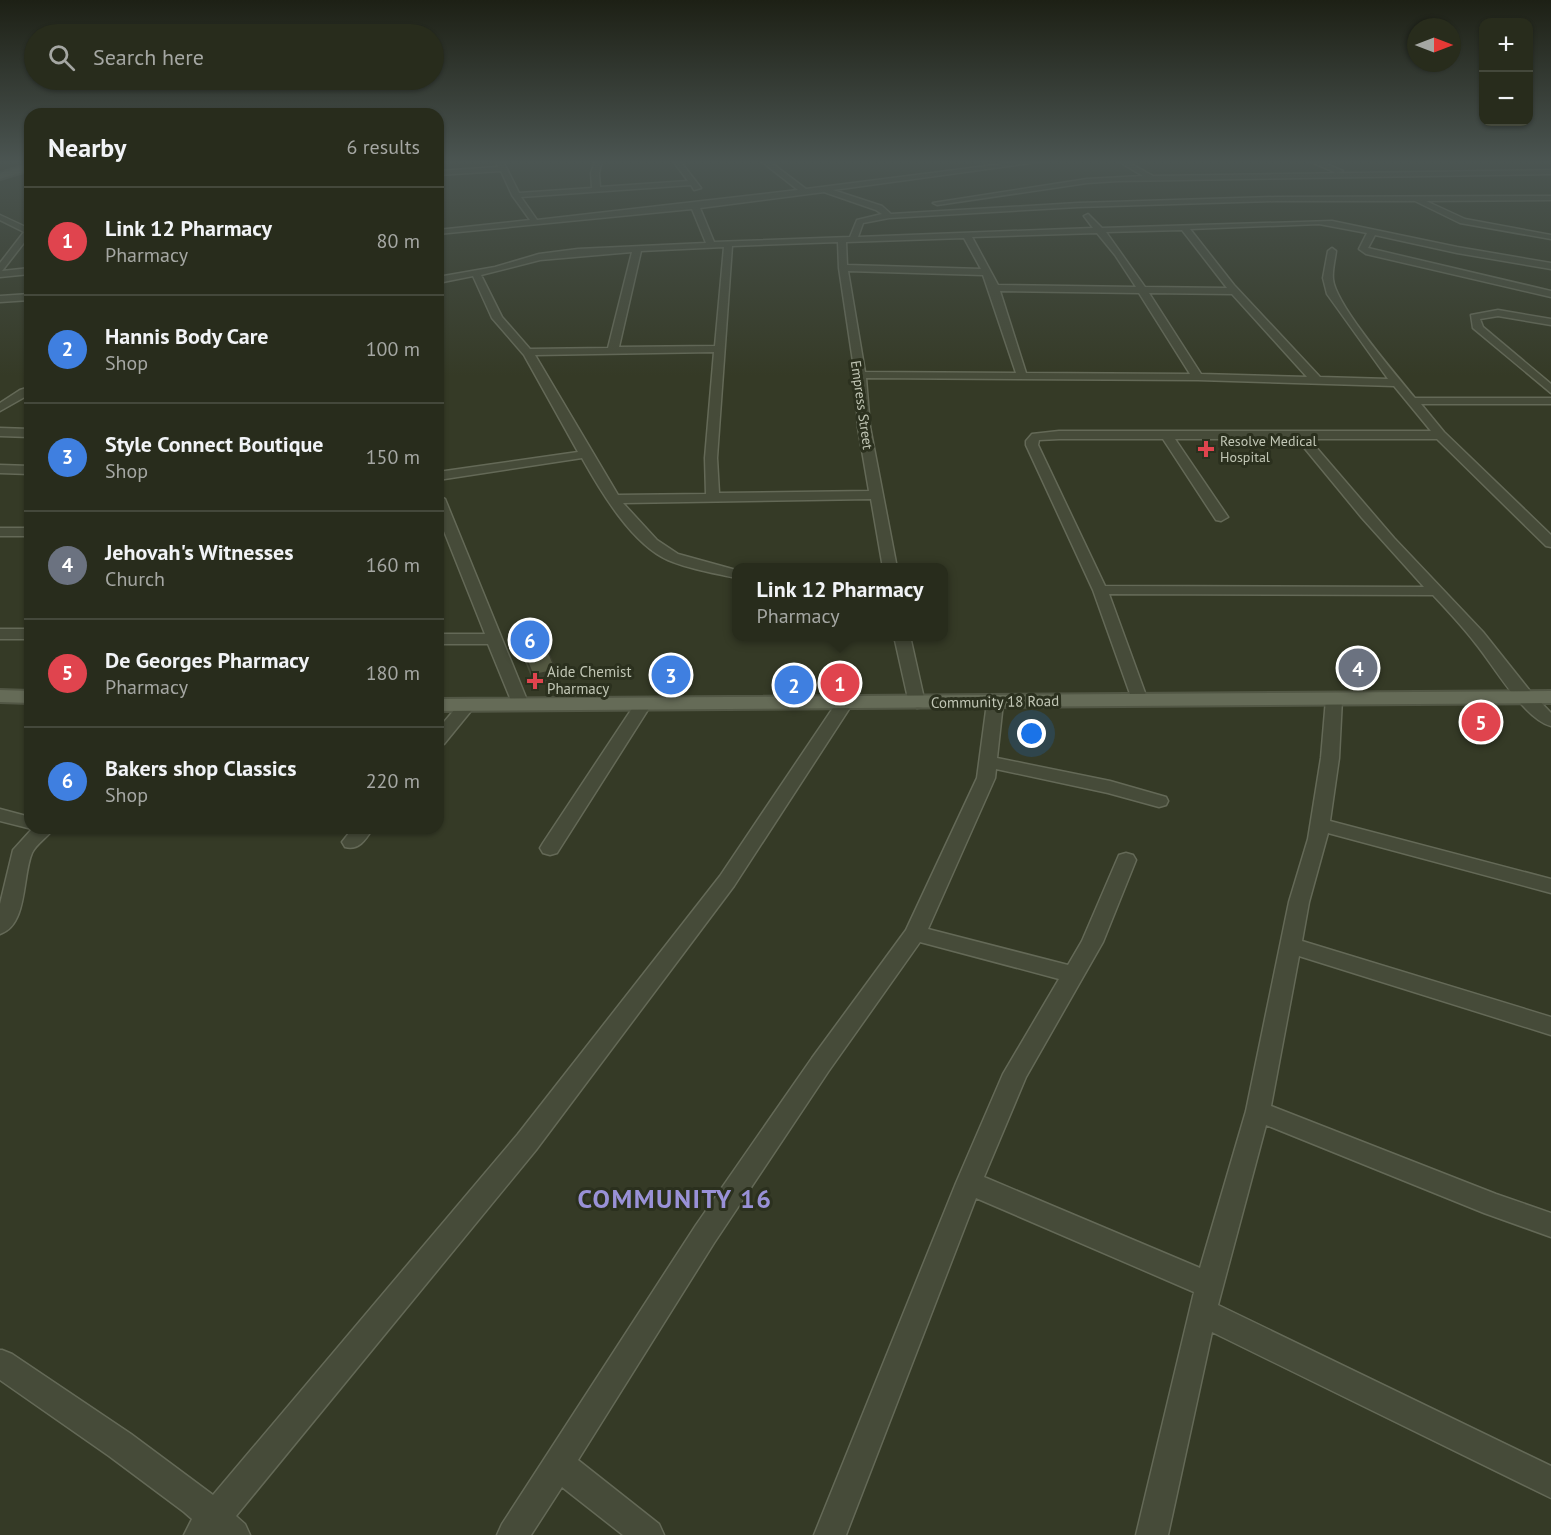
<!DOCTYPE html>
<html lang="en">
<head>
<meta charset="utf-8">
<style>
  :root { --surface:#282c1c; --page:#303425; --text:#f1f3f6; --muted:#a5a7a3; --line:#44483b; --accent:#8bbbb9 }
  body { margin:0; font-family:"PT Sans",sans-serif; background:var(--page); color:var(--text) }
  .controls { position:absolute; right:18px; top:18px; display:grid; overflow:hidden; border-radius:12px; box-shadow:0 2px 4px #0004 }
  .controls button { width:54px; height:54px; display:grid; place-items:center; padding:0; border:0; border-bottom:2px solid var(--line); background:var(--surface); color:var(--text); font:30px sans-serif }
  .compass { position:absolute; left:1407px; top:18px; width:54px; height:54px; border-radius:50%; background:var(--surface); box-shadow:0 2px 4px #0004; rotate:90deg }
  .you { position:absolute; left:1032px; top:734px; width:21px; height:21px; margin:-15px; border:4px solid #fff; border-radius:50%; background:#1a73e8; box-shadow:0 0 0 9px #1a73e833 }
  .badge { display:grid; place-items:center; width:39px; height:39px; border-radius:50%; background:var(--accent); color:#fff; font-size:20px; font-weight:700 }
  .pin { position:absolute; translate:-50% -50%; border:3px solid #fff; box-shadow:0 2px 6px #0006 }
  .popup { position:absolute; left:732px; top:563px; width:216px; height:78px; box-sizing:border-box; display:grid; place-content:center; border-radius:12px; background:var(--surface); filter:drop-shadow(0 2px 4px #0005); font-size:20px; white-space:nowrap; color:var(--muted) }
  .popup b { font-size:22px; color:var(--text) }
  .popup::after { content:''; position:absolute; left:50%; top:100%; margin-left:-12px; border:12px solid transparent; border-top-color:var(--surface) }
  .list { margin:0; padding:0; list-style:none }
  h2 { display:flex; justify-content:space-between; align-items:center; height:78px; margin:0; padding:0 24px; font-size:26px }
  h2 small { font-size:20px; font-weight:400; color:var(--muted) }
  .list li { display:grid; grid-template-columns:39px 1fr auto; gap:18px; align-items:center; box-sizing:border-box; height:108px; padding:0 24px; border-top:2px solid var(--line) }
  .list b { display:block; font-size:22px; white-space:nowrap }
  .list p { margin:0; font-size:20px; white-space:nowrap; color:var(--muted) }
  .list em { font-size:20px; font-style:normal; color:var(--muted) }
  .icon { flex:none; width:33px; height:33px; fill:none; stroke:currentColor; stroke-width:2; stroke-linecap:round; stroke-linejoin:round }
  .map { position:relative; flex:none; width:1551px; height:1535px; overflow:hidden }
  .search { position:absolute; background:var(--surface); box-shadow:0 2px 4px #0004; left:24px; top:24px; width:420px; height:66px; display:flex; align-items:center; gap:15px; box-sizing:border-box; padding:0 21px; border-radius:33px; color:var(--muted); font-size:22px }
  .panel { position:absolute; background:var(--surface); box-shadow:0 2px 4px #0004; left:24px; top:108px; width:420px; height:726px; border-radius:18px }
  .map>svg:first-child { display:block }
</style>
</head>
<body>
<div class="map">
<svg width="1551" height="1535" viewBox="0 0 1551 1535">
  <rect width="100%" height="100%" fill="#353a26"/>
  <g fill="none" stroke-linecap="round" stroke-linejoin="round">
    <!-- minor casing -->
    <g stroke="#646957" stroke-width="3">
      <path id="minor" d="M496,161H503L519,193L592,188L591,173L595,161H602L599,173L600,187L688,181L673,161H680L701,188L694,190L691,185L521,197L537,220L798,190L761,161H769L806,189L1025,161H1045L833,190L882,206L891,214L1078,203L1276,197L1551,196V200L1426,201L1465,219L1551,235V239L1460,223L1415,201H1276L1078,207L889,218L863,223L858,237L1093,228L1084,216L1088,214L1102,228L1332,221L1457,247L1551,263V269L1457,253L1375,235L1368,248L1551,291V297L1366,254L1359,249L1367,233L1319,224L1190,229L1234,285L1320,377L1388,379L1327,294L1323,278L1328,251L1332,248L1336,251C1335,260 1332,270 1333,279C1335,304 1396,375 1415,398H1551V404H1421L1444,432L1551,535V547L1546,546L1437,439H1309L1394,538L1483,632L1530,691L1551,713V726C1524,719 1494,666 1476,644C1463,627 1448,611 1433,595L1109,594L1148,701L1146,705H1134L1093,590L1026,445V441L1032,434L1059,431H1431L1394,386L1198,380L866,378L870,427L897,568H883L871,499L623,503L657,540L678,554L736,570V578C714,573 689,569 668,560C632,544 601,492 582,458L438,480V472L578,452L524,355L492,318L473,276L438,283V277L495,267L539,254L578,249L706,243L692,209L438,234V230L530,220L512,195L501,171L438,175V171L498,167ZM824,192L876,210L882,214L857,220L850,237L714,242L700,208ZM1182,230L1227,288L1145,287L1106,232ZM1097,233L1115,255L1136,287L998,285L972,237ZM964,238L981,269L847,265L846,242ZM838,242L839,268L855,375L858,427L869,491L719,493L717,458L732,246ZM724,247L715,346L619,347L641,251ZM632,252L608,348L530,349L502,317L481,275L540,260ZM848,271L983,275L1016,373L865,372ZM1000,291L1139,293L1190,374L1026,373ZM1149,293L1232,294L1307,377L1201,374ZM714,352L705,458L706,494L618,495L535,355ZM1059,439H1163L1216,520L1221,521L1228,517L1175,439H1297L1362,518L1424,587L1105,586L1038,445L1039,440Z
        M1118,161H1126L1153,176L1551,170V174L1118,181L1087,183L937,205L933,203L1087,179L1143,176Z
        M1309,161H1319L1343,171L1336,173Z
        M0,215L30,229V235L2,271L30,268V274L0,277V263L24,232L0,220Z
        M438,249L442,250V254L438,255Z
        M30,294V300L0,302V296Z
        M1498,310L1551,319V325L1498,316L1480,319L1483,327L1551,384V393L1473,328L1471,315Z
        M30,387V394L0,411V403L20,390Z
        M0,428L30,429V437L0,436Z
        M0,465L30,466V474L0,473Z
        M438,495L445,499L529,705L527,709L521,710L513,705L488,644H438V634H485L438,516Z
        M0,528H30V536H0Z
        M0,629H30V639H0Z
        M894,636H910L925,703L923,707L917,708L909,703Z
        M1334,694L1342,699L1339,758L1330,821L1551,879V893L1328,833L1309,902L1302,941L1551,1017V1035L1299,956L1271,1106L1496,1194L1551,1213V1237L1484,1213L1266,1125L1218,1305L1551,1466V1498L1212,1332L1168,1535H1136L1194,1292L976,1198L846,1535H814L956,1183L1003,1074L1059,979L920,942L828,1072L714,1243L578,1460L659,1524L664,1535H623L562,1487L531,1535H497L502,1524L696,1225L812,1058L906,930L977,778L987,703L989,699L995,698L1003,703L997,758L1110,781L1166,797L1168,801L1166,805L1159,807L1108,793L996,769L995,778L928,929L1068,965L1082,941L1119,855L1126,853L1133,855L1136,860L1103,942L1026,1077L984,1177L1200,1268L1246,1111L1289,902L1308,839L1321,758L1326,699Z
        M845,698L853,703L734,886L536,1150L236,1516L245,1524L250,1535H184L192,1519L184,1512L109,1456L0,1380V1350H2L12,1354L131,1434L213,1495L518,1134L720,876L839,699Z
        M643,700L651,705L557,853L550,855L543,853L540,848L543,843L637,701Z
        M467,701L475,706L444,744L438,745V729L461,702Z
        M0,809L30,817V828H54C48,837 36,844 32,853C22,876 28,925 0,934V904L13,850L32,829L0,821Z
        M353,828H373C366,839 359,851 345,847L342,842Z"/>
    </g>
    <!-- major casing -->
    <g stroke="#525745" stroke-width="4">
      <path id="major" d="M30,164V170L0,179V173Z
        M0,690L30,691V703L0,702Z
        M1551,691V703L438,711V699Z"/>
    </g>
    <!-- minor -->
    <use href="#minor" fill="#464b39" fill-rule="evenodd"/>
    <!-- major -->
    <use href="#major" fill="#656b57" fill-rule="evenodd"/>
  </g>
  <!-- wall -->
  <path fill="#484d39" d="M519,641L558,682L535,686L521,652Z"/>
  <!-- shaded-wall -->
  <path fill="#3b3e2e" d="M556,670L558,682L535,686L533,675Z"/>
  <!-- building -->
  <path fill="#545942" stroke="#3b3e2e" stroke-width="1.5" d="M542,637L556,670L533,675L519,641Z"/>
  <!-- sky -->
  <linearGradient id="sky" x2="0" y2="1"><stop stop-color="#1d2015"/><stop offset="0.43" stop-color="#4b5552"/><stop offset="1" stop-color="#4b5552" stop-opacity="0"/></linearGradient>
  <rect width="1551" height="376" fill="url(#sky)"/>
  <!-- markers -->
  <g fill="#e0444e" stroke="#2b301e" stroke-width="2">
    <path d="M1203 440h6v6h6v6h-6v6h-6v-6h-6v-6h6z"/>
    <path d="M532 672h6v6h6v6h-6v6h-6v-6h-6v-6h6z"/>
  </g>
  <g text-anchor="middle" stroke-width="6" stroke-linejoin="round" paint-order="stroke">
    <!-- far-street labels -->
    <g font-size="14" fill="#c1c6b5" stroke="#2b301e">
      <text transform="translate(862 405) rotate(82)" y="5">Empress Street</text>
    </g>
    <!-- far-poi labels -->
    <g font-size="14" fill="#c1c6b5" stroke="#2b301e" text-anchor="start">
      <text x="1220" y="446">Resolve Medical<tspan x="1220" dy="16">Hospital</tspan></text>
    </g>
    <!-- poi labels -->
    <g font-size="15" fill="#c1c6b5" stroke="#2b301e" text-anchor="start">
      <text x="547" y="677">Aide Chemist<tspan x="547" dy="17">Pharmacy</tspan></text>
    </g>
    <!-- street labels -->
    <g font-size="15" fill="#c1c6b5" stroke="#2b301e">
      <text transform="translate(995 702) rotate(-1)" y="5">Community 18 Road</text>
    </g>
    <!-- near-district labels -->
    <g font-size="26" font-weight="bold" letter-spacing="1.5" fill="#9991d7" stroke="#2b301e">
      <text x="675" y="1208">COMMUNITY 16</text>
    </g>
  </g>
</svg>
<div class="controls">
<button>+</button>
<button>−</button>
</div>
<svg class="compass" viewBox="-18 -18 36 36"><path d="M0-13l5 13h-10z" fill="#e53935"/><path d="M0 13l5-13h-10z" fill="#a5a7a3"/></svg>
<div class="you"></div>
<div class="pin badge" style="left:840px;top:683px;background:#e0444e">1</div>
<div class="popup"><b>Link 12 Pharmacy</b>Pharmacy</div>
<div class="pin badge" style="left:794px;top:685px;background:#3f7fe0">2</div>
<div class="pin badge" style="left:671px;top:675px;background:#3f7fe0">3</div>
<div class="pin badge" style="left:1358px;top:668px;background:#6b7280">4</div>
<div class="pin badge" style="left:1481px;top:722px;background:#e0444e">5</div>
<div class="pin badge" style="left:530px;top:640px;background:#3f7fe0">6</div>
<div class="search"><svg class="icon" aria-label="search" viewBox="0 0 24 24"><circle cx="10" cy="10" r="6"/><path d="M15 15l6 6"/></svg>Search here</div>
<section class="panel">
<h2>Nearby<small>6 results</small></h2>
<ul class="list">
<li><span class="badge" style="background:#e0444e">1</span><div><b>Link 12 Pharmacy</b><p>Pharmacy</p></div><em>80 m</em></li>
<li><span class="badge" style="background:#3f7fe0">2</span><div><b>Hannis Body Care</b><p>Shop</p></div><em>100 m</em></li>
<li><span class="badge" style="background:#3f7fe0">3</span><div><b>Style Connect Boutique</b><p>Shop</p></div><em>150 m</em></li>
<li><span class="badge" style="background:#6b7280">4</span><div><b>Jehovah's Witnesses</b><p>Church</p></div><em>160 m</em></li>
<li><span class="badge" style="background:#e0444e">5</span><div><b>De Georges Pharmacy</b><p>Pharmacy</p></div><em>180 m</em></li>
<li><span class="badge" style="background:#3f7fe0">6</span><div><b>Bakers shop Classics</b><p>Shop</p></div><em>220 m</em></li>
</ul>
</section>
</div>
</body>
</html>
